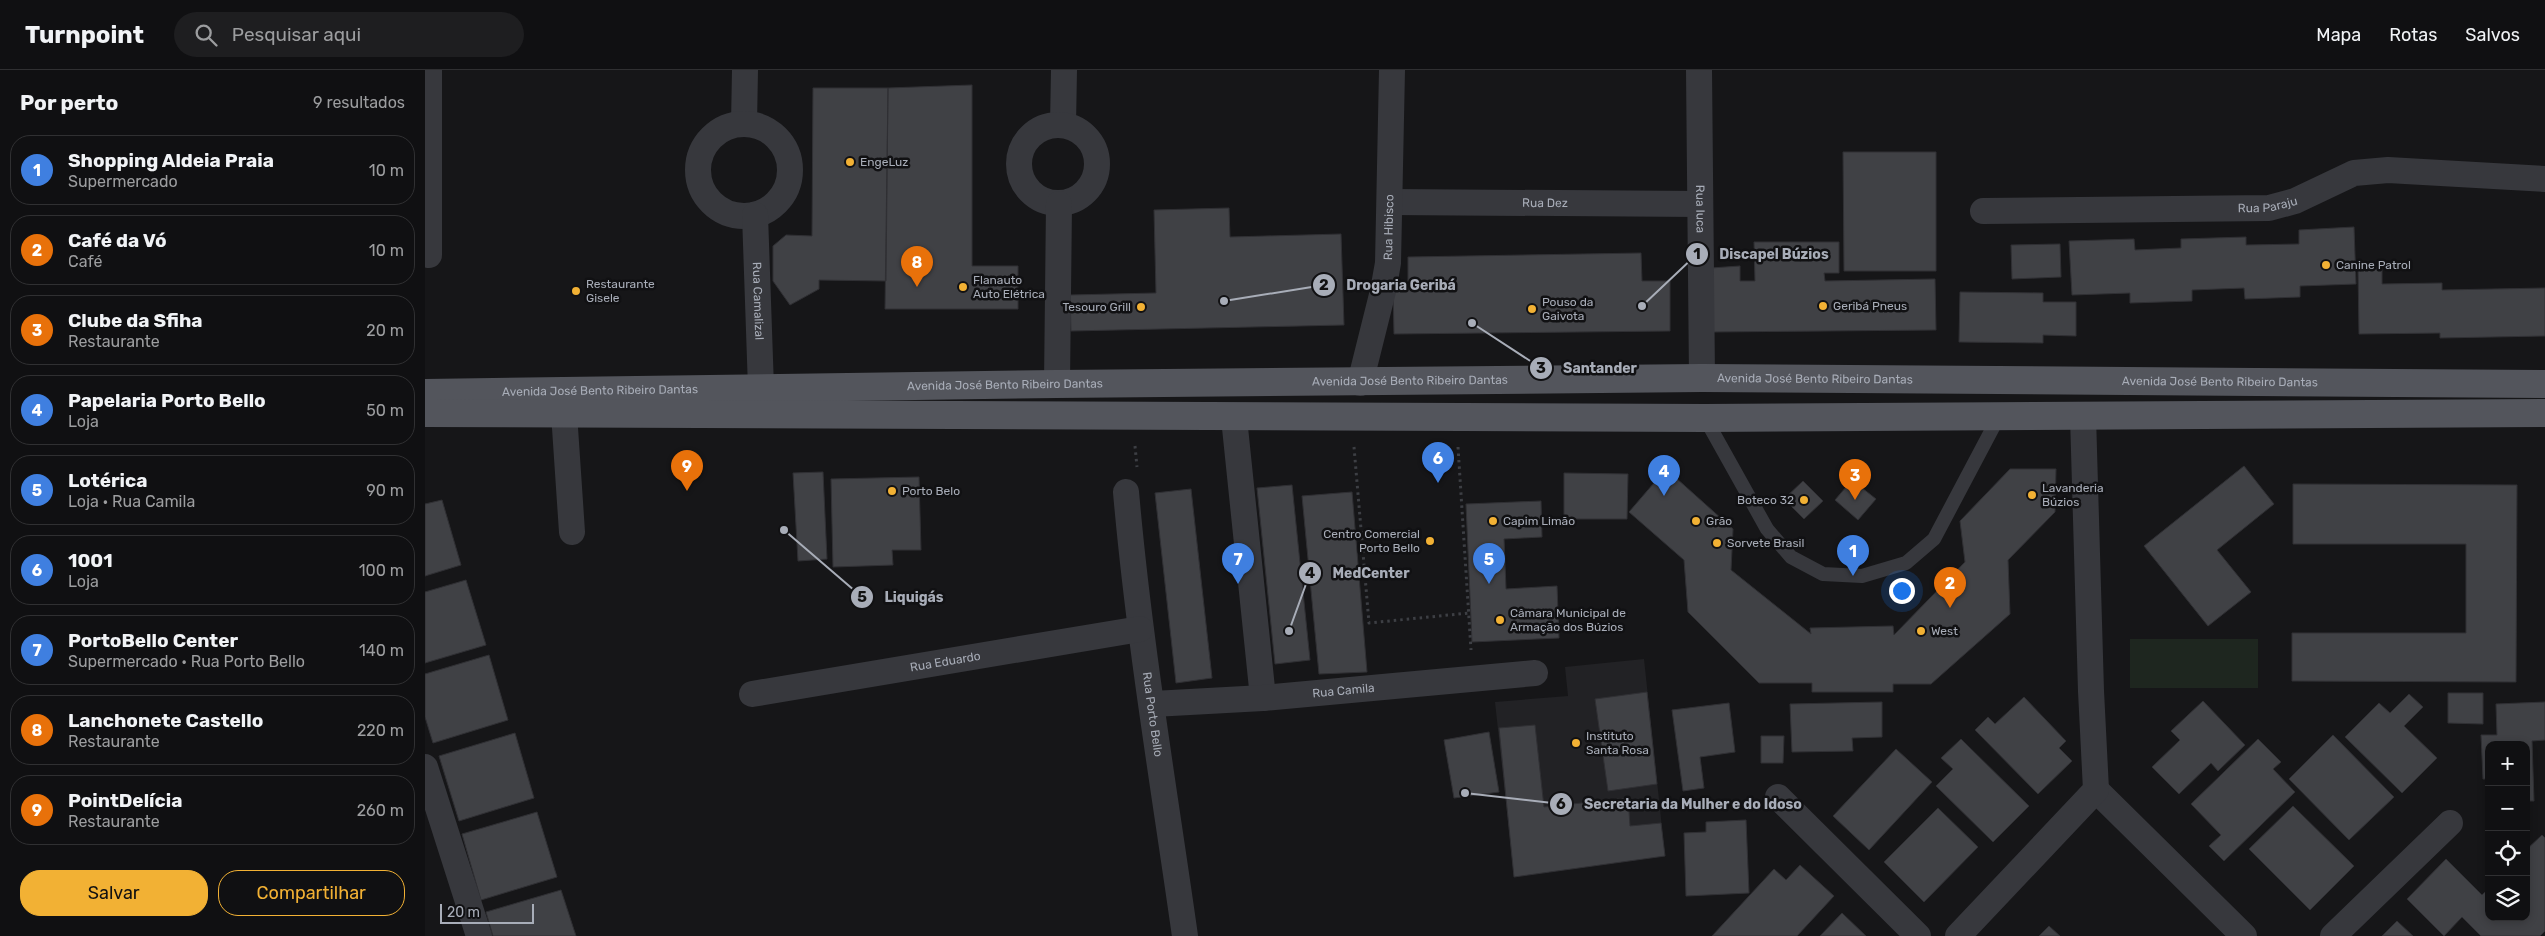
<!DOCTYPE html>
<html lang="pt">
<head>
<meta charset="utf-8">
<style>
  :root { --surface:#101012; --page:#1e1e20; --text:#f1f3f6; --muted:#9c9d9f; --line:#303032; --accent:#f2b134 }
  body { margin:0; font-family:Rubik,sans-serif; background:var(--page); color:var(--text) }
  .controls { position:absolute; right:15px; bottom:15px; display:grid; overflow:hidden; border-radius:10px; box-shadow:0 2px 8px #0003 }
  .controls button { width:45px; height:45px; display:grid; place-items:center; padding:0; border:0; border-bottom:1px solid var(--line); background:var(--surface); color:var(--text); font:25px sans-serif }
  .scale { position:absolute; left:15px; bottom:12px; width:94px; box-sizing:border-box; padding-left:5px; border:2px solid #a8adb8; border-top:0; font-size:14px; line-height:18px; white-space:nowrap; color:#a8adb8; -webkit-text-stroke:4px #111113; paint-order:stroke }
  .you { position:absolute; left:1476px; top:520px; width:18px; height:18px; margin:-12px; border:4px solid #fff; border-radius:50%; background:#1a73e8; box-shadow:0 0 0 8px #1a73e833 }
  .badge { display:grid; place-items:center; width:32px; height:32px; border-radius:50%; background:var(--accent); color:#fff; font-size:16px; font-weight:700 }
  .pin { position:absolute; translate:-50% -41px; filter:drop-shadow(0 1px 2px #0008) }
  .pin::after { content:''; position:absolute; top:26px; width:18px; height:15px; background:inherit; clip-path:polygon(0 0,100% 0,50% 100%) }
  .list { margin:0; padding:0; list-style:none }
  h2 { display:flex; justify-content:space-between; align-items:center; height:65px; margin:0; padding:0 20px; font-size:21px }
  h2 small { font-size:16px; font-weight:400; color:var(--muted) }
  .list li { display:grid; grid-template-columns:32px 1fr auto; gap:15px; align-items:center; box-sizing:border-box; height:70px; margin:0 10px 10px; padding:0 10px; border:1px solid var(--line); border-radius:20px }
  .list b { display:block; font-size:19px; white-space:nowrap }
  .list p { margin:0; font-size:16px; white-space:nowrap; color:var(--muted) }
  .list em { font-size:16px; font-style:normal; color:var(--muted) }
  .actions { display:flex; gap:10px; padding:15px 20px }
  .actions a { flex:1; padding:11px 0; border:1px solid var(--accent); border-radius:20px; text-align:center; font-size:18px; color:var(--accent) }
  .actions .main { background:var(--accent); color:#111 }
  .icon { flex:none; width:28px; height:28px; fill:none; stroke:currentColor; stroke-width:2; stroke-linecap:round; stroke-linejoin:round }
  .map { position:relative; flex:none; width:2120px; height:866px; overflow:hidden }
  header { display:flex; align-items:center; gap:30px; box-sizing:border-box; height:70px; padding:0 25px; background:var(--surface); border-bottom:1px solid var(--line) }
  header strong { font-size:24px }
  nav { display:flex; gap:28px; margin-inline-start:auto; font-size:18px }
  .search { width:350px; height:45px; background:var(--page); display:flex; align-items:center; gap:12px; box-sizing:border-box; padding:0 18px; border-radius:28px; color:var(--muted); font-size:19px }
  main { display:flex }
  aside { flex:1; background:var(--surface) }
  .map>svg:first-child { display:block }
</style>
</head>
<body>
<header>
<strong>Turnpoint</strong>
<div class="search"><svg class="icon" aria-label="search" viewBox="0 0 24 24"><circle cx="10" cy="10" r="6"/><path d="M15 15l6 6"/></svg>Pesquisar aqui</div>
<nav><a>Mapa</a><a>Rotas</a><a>Salvos</a></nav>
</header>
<main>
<aside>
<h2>Por perto<small>9 resultados</small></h2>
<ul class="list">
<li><span class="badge" style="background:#3f7fe0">1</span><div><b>Shopping Aldeia Praia</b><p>Supermercado</p></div><em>10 m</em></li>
<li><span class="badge" style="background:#e8710a">2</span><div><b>Café da Vó</b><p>Café</p></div><em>10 m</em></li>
<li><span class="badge" style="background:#e8710a">3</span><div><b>Clube da Sfiha</b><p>Restaurante</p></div><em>20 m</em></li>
<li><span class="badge" style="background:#3f7fe0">4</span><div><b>Papelaria Porto Bello</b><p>Loja</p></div><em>50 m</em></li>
<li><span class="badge" style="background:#3f7fe0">5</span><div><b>Lotérica</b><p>Loja · Rua Camila</p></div><em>90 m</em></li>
<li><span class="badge" style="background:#3f7fe0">6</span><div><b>1001</b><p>Loja</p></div><em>100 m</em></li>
<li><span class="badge" style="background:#3f7fe0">7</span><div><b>PortoBello Center</b><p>Supermercado · Rua Porto Bello</p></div><em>140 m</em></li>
<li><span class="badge" style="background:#e8710a">8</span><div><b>Lanchonete Castello</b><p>Restaurante</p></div><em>220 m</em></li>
<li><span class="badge" style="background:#e8710a">9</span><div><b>PointDelícia</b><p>Restaurante</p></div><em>260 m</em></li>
</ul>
<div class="actions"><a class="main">Salvar</a><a>Compartilhar</a></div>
</aside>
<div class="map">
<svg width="2120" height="866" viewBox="0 0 2120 866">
  <rect width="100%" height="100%" fill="#161618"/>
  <!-- built -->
  <path fill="#222225" d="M1219,589L1240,786L1089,807L1070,632L1143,626L1140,597Z"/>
  <!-- green -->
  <path fill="#1e261f" d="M1833,569V618H1705V569Z"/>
  <!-- building -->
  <path fill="#404145" stroke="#303034" d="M547,15V196H593V239H460L463,18Z
    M388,18H463L461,211L394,210V219L365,235L348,211V176L361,165L387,166Z
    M1418,82H1511V201H1419Z
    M804,138L805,167L916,164L919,255L646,261L645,225L731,223L729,140Z
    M1929,157L1931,214L1875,216V227L1820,229L1819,218L1767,220V231L1705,233V223L1647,225L1644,171L1709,169L1710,180L1756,178V169L1821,167V175L1874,174V160Z
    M1329,172H1414V203H1399L1400,211L1510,209L1511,260L1286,262V198L1315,196V211H1330Z
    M1635,174L1636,207L1587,209L1586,175Z
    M1216,183L1217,211H1245V261L969,264L968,217L983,216V187Z
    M1933,196H1957V214L2017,213V220L2120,218V266L2015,268V263L1934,264Z
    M1535,222L1618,223V232H1651V266L1618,265V273L1534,272Z
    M1819,396L1849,434L1792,480L1826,522L1783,556L1719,476Z
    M1241,399L1308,459L1306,500L1386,564L1385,558L1468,556L1469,565L1540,492L1535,451L1585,399H1631L1630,442L1583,490L1585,544L1506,614H1468V622H1387V613H1334L1263,542L1259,490L1204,442Z
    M398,402L402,489L373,491L368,403Z
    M1139,403L1203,404L1202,449H1139Z
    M494,407L496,480H467L468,495L408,497L406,409Z
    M1427,410L1451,429L1433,450L1410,430Z
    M1378,411L1398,431L1379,449L1359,429Z
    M1868,414L2092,415L2091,612L1867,611V563H2041V474H1868Z
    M867,415L885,590L850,594L832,418Z
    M766,419L787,608L751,613L730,423Z
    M927,422L942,602L894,604L877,426Z
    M17,430L36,495L0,506V434Z
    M1116,431L1117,467L1079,469L1081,519L1132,516L1134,568L1047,572L1041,434Z
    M41,510L61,575L0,593V522Z
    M64,585L83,650L8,673L0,647V604Z
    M1222,622L1232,714L1183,721L1170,629Z
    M2023,623H2058V654L2023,653Z
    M1984,624L1998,637L1979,656L2012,688L1977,723L1920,667L1954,633L1965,643Z
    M1599,627L1641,671L1634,678L1647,691L1613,724L1550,660L1563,647L1570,654Z
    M1778,631L1820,675L1793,701L1786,693L1754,724L1727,697L1755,670L1746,661Z
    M1457,632V667L1427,668L1428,681L1367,682L1365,634Z
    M2120,632V670L2107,671L2109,731H2101V675H2064V709H2058L2056,665H2072L2071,634Z
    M1304,633L1310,682L1275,687L1279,718L1258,721L1247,640Z
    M1110,655L1119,737L1203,728L1205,756L1236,753L1240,786L1089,807L1074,658Z
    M1064,662L1074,722L1029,728L1019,670Z
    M90,663L109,728L34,751L14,686Z
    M1908,665L1969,727L1924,770L1864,709Z
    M1336,666H1359L1358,693H1336Z
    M1536,669L1604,736L1568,772L1511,716L1528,699L1516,688Z
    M1833,669L1856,692L1848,699L1870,722L1799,791L1784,776L1796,765L1766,734Z
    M1471,679L1507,712L1444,780L1408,746Z
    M1868,736L1929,796L1885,840L1824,779Z
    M1513,738L1553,777L1499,832L1459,792Z
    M112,742L132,807L56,830L37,764Z
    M1321,750L1324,823L1261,826L1259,763L1281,762V752Z
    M2117,765L2120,768V861L2115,866H2056L2037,847L2019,866L1982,829L2021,789L2057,825L2064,818V847H2101V780Z
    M1375,795L1409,826L1372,866H1287L1349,799L1361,810Z
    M136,820L151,866H68L61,842Z
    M1417,843L1441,866H1395Z
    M1972,851L1988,866H1957Z
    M1624,856L1635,866H1614Z"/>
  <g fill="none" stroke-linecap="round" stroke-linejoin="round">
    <!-- path -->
    <path stroke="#3d3f44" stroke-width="3" stroke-dasharray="2.5 4" stroke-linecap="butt" d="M710,376L712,397
      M929,377L944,553L1044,543
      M1033,377L1046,580"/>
    <!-- lane -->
    <path stroke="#37383d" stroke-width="14" d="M1280,348L1342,459L1366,487L1398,504L1437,506L1481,493L1509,469L1573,348"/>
    <!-- street -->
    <g stroke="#37383d" stroke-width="26">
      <path d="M4,0V185"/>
      <path id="s1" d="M1274,0L1277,308"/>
      <path d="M319,54L320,0"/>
      <circle cx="319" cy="100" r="46"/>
      <path d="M638,55L639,0"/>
      <circle cx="633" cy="94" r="39"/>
      <path id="s2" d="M965,132L1275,134"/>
      <path id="s3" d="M1558,141L1844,138L1870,131L1929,103L1963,100L2120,109"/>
      <path id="s4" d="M330,145L336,318"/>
      <path id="s5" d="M935,313L958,221L963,193L967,0"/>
      <path d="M632,314L634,134"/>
      <path d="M139,343L147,462"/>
      <path d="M809,348L838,628"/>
      <path id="s6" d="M701,422C714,571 739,718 760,866"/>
      <path id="s7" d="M327,624L715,559"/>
      <path id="s8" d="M728,634L838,628L1110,603"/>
      <path d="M0,697L54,866"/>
      <path d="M1671,720L1819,866"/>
      <path d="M1353,727L1493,866"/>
      <path d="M1533,866L1671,720L1666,621L1658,346"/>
      <path d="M1908,866L2025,753"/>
    </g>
    <!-- primary -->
    <g stroke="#53555c" stroke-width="28">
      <path id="s9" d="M0,323L632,314L1277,308L2120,314"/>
      <path d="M0,343L1280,348L2120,343"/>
    </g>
  </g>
  <!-- markers -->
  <g fill="#f2b134" stroke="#111113" stroke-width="2">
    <circle cx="425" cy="92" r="5"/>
    <circle cx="1901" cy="195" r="5"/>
    <circle cx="538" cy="217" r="5"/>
    <circle cx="151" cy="221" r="5"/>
    <circle cx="1398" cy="236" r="5"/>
    <circle cx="716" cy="237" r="5"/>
    <circle cx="1107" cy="239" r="5"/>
    <circle cx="467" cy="421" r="5"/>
    <circle cx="1607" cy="425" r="5"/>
    <circle cx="1379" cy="430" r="5"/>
    <circle cx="1068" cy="451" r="5"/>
    <circle cx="1271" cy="451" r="5"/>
    <circle cx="1005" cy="471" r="5"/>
    <circle cx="1292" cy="473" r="5"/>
    <circle cx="1075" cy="550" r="5"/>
    <circle cx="1496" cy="561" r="5"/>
    <circle cx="1151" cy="673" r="5"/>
  </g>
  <g text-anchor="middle" stroke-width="5" stroke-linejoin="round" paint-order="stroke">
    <!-- poi labels -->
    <g font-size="12" fill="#a8adb8" stroke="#111113" text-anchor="start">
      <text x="435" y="96">EngeLuz</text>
      <text x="1911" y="199">Canine Patrol</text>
      <text x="548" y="214">Flanauto<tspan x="548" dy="14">Auto Elétrica</tspan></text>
      <text x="161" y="218">Restaurante<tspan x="161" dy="14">Gisele</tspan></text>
      <text x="1117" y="236">Pouso da<tspan x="1117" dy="14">Gaivota</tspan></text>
      <text x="1408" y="240">Geribá Pneus</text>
      <text x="706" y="241" text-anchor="end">Tesouro Grill</text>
      <text x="1617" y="422">Lavanderia<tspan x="1617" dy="14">Búzios</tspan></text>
      <text x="477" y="425">Porto Belo</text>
      <text x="1369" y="434" text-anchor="end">Boteco 32</text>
      <text x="1078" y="455">Capim Limão</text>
      <text x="1281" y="455">Grão</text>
      <text x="995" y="468" text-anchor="end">Centro Comercial<tspan x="995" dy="14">Porto Bello</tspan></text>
      <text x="1302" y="477">Sorvete Brasil</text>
      <text x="1085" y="547">Câmara Municipal de<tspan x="1085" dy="14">Armação dos Búzios</tspan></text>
      <text x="1506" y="565">West</text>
      <text x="1161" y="670">Instituto<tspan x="1161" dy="14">Santa Rosa</tspan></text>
    </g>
    <!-- street labels -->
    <g font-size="12" fill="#a8adb8" stroke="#111113">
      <text dy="4" stroke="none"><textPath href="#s2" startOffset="155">Rua Dez</textPath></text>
      <text dy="4" stroke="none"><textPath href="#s3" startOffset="285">Rua Paraju</textPath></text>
      <text dy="4" stroke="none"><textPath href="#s1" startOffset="139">Rua Iuca</textPath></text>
      <text dy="4" stroke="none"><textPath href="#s5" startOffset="159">Rua Hibisco</textPath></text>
      <text dy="4" stroke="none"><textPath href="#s4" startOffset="86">Rua Camalizal</textPath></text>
      <text dy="4" stroke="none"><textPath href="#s9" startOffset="1390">Avenida José Bento Ribeiro Dantas</textPath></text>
      <text dy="4" stroke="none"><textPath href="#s9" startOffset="985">Avenida José Bento Ribeiro Dantas</textPath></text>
      <text dy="4" stroke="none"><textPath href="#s9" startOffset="1795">Avenida José Bento Ribeiro Dantas</textPath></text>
      <text dy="4" stroke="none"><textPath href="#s9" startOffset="580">Avenida José Bento Ribeiro Dantas</textPath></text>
      <text dy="4" stroke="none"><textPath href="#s9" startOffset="175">Avenida José Bento Ribeiro Dantas</textPath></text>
      <text dy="4" stroke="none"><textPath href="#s7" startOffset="196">Rua Eduardo</textPath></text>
      <text dy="4" stroke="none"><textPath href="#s8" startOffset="191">Rua Camila</textPath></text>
      <text dy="4" stroke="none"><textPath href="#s6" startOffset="224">Rua Porto Bello</textPath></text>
    </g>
  </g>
  <!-- callouts -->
  <path fill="none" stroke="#a8adb8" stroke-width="2" d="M1217 236L1272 184M799 231L899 215M1047 253L1116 298M864 561L885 503M359 460L437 527M1040 723L1136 734"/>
  <g fill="#a8adb8" stroke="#111113" stroke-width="2">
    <circle cx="1217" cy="236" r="5"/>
    <circle cx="799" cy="231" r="5"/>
    <circle cx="1047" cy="253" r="5"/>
    <circle cx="864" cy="561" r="5"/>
    <circle cx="359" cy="460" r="5"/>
    <circle cx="1040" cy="723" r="5"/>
    <circle cx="1272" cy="184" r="12"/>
    <circle cx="899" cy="215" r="12"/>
    <circle cx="1116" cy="298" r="12"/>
    <circle cx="885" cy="503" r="12"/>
    <circle cx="437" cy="527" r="12"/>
    <circle cx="1136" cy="734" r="12"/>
  </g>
  <g font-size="15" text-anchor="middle" font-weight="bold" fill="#111">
    <text x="1272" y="189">1</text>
    <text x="899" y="220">2</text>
    <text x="1116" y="303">3</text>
    <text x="885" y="508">4</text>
    <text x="437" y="532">5</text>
    <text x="1136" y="739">6</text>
  </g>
  <g font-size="14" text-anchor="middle" font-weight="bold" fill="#a8adb8" stroke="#111113" stroke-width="5" stroke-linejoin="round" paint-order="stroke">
    <text x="1349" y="189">Discapel Búzios</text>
    <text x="976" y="220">Drogaria Geribá</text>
    <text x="1175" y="303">Santander</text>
    <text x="946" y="508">MedCenter</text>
    <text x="489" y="532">Liquigás</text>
    <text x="1268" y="739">Secretaria da Mulher e do Idoso</text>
  </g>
</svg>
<div class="controls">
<button>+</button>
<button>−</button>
<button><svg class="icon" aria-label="locate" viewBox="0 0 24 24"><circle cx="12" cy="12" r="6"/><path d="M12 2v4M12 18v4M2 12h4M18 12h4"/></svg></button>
<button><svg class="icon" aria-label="layers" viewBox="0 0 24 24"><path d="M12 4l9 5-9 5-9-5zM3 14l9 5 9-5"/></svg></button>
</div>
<div class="scale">20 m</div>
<div class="you"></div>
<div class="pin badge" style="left:1428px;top:506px;background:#3f7fe0">1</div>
<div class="pin badge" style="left:1525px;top:538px;background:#e8710a">2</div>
<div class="pin badge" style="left:1430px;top:430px;background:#e8710a">3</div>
<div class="pin badge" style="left:1239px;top:426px;background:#3f7fe0">4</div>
<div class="pin badge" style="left:1064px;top:514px;background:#3f7fe0">5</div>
<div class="pin badge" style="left:1013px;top:413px;background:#3f7fe0">6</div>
<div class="pin badge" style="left:813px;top:514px;background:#3f7fe0">7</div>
<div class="pin badge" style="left:492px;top:217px;background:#e8710a">8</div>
<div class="pin badge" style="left:262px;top:421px;background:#e8710a">9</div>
</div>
</main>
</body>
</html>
